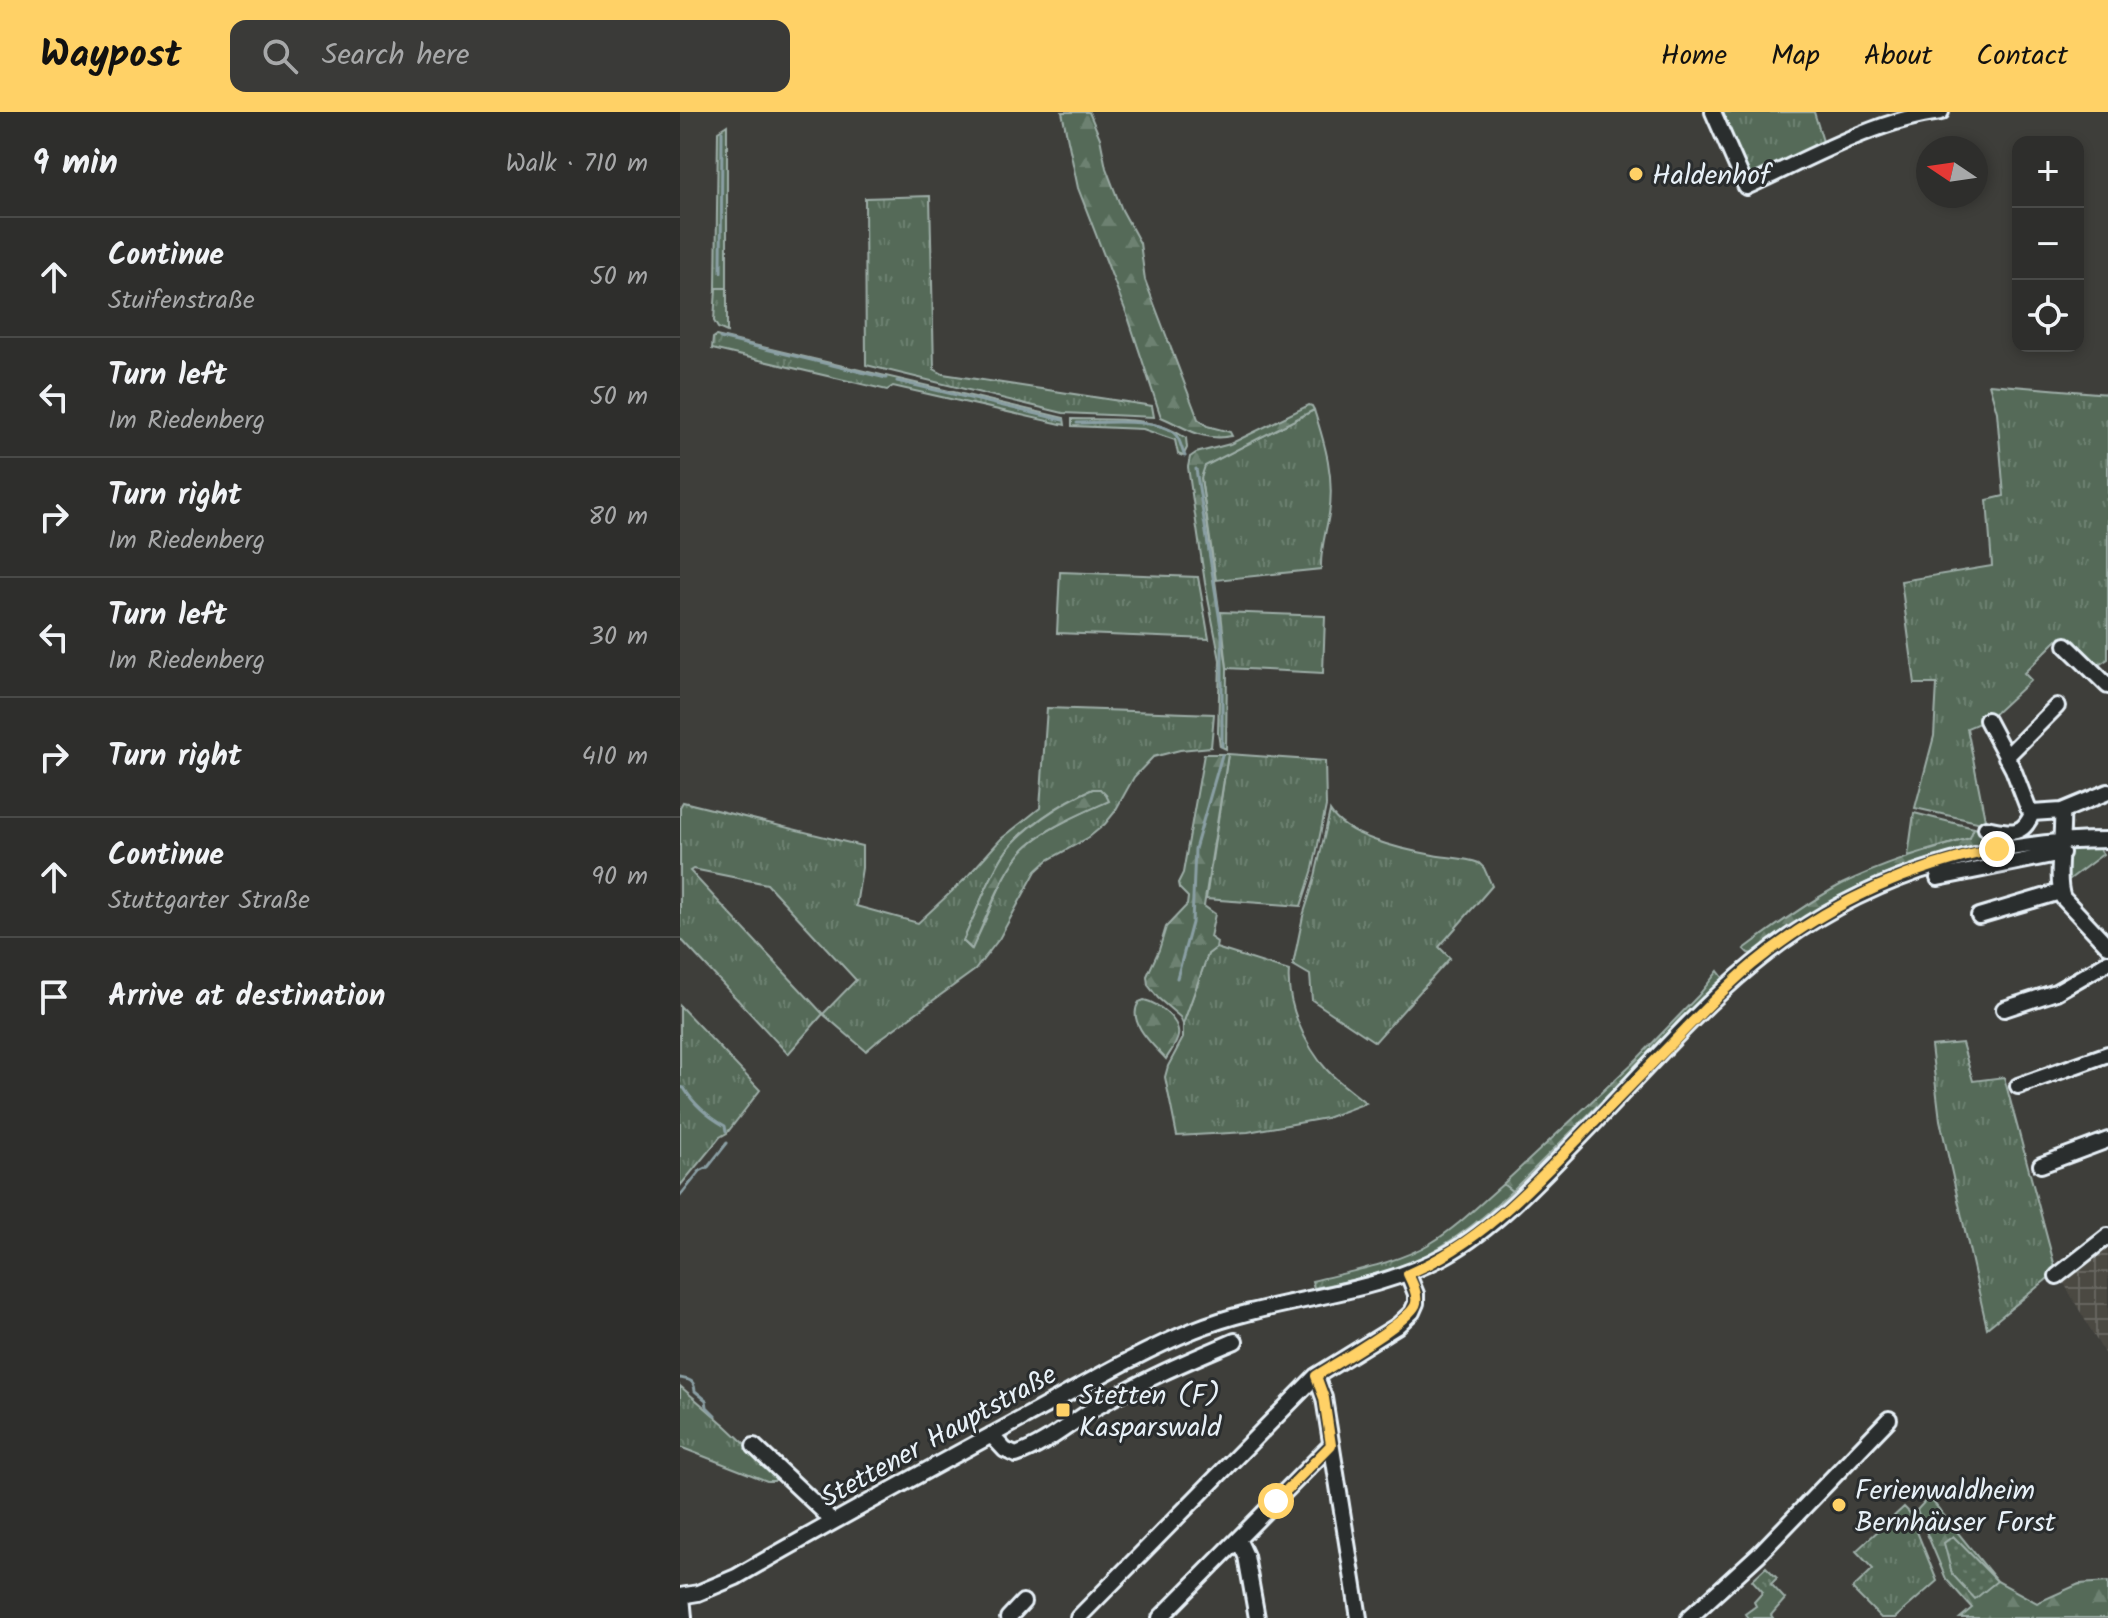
<!DOCTYPE html>
<html lang="en">
<head>
<meta charset="utf-8">
<style>
  :root { --surface:#2e2e2c; --page:#3a3a38; --text:#f1f3f6; --muted:#a7a8a9; --line:#494a48; --accent:#ffd166 }
  body { margin:0; font-family:Kalam,sans-serif; background:var(--page); color:var(--text) }
  .controls { position:absolute; right:24px; top:24px; display:grid; overflow:hidden; border-radius:16px; box-shadow:0 4px 12px #0003 }
  .controls button { width:72px; height:72px; display:grid; place-items:center; padding:0; border:0; border-bottom:2px solid var(--line); background:var(--surface); color:var(--text); font:40px sans-serif }
  .compass { position:absolute; left:1236px; top:24px; width:72px; height:72px; border-radius:50%; background:var(--surface); box-shadow:0 4px 12px #0003; rotate:283deg }
  .stop { position:absolute; width:24px; height:24px; margin:-18px; border:6px solid #ffd166; border-radius:50%; background:#fff }
  .stop.end { background:#ffd166; border-color:#fff; box-shadow:0 2px 8px #0008 }
  .list { margin:0; padding:0; list-style:none }
  h2 { display:flex; justify-content:space-between; align-items:center; height:104px; margin:0; padding:0 32px; font-size:34px }
  h2 small { font-size:26px; font-weight:400; color:var(--muted) }
  .list li { display:grid; grid-template-columns:52px 1fr auto; gap:24px; align-items:center; box-sizing:border-box; height:120px; padding:0 32px; border-top:2px solid var(--line) }
  .list b { display:block; font-size:30px; white-space:nowrap }
  .list p { margin:0; font-size:26px; white-space:nowrap; color:var(--muted) }
  .list em { font-size:26px; font-style:normal; color:var(--muted) }
  .icon { flex:none; width:44px; height:44px; fill:none; stroke:currentColor; stroke-width:2; stroke-linecap:round; stroke-linejoin:round }
  .map { position:relative; flex:none; width:1428px; height:1506px; overflow:hidden }
  header { display:flex; align-items:center; gap:48px; box-sizing:border-box; height:112px; padding:0 40px; background:var(--accent); color:#111 }
  header strong { font-size:38px }
  nav { display:flex; gap:44px; margin-inline-start:auto; font-size:28px }
  .search { width:560px; height:72px; background:var(--page); display:flex; align-items:center; gap:20px; box-sizing:border-box; padding:0 28px; border-radius:16px; color:var(--muted); font-size:30px }
  main { display:flex }
  aside { flex:1; background:var(--surface) }
  .map>svg:first-child { display:block }
</style>
</head>
<body>
<header>
<strong>Waypost</strong>
<div class="search"><svg class="icon" aria-label="search" viewBox="0 0 24 24"><circle cx="10" cy="10" r="6"/><path d="M15 15l6 6"/></svg>Search here</div>
<nav><a>Home</a><a>Map</a><a>About</a><a>Contact</a></nav>
</header>
<main>
<aside>
<h2>9 min<small>Walk · 710 m</small></h2>
<ul class="list">
<li><svg class="icon" aria-label="ahead" viewBox="0 0 24 24"><path d="M12 20V5M6 11l6-6 6 6"/></svg><div><b>Continue</b><p>Stuifenstraße</p></div><em>50 m</em></li>
<li><svg class="icon" aria-label="left" viewBox="0 0 24 24"><path d="M17 20v-9H6M10 6l-5 5 5 5"/></svg><div><b>Turn left</b><p>Im Riedenberg</p></div><em>50 m</em></li>
<li><svg class="icon" aria-label="right" viewBox="0 0 24 24"><path d="M7 20v-9h11M14 6l5 5-5 5"/></svg><div><b>Turn right</b><p>Im Riedenberg</p></div><em>80 m</em></li>
<li><svg class="icon" aria-label="left" viewBox="0 0 24 24"><path d="M17 20v-9H6M10 6l-5 5 5 5"/></svg><div><b>Turn left</b><p>Im Riedenberg</p></div><em>30 m</em></li>
<li><svg class="icon" aria-label="right" viewBox="0 0 24 24"><path d="M7 20v-9h11M14 6l5 5-5 5"/></svg><div><b>Turn right</b></div><em>410 m</em></li>
<li><svg class="icon" aria-label="ahead" viewBox="0 0 24 24"><path d="M12 20V5M6 11l6-6 6 6"/></svg><div><b>Continue</b><p>Stuttgarter Straße</p></div><em>90 m</em></li>
<li><svg class="icon" aria-label="arrive" viewBox="0 0 24 24"><path d="M6 21V4h12l-3 4 3 4H6"/></svg><div><b>Arrive at destination</b></div></li>
</ul>
</aside>
<div class="map">
<svg width="1428" height="1506" viewBox="0 0 1428 1506">
  <defs>
    <pattern id="industrial-grid" width="8" height="8" patternUnits="userSpaceOnUse" patternTransform="scale(2)"><rect width="8" height="8" fill="#4c4a43"/><path d="M0 4h8M4 0v8" fill="none" stroke="#66655f"/></pattern>
    <pattern id="grass-tufts" width="24" height="20" patternUnits="userSpaceOnUse" patternTransform="scale(2)"><rect width="24" height="20" fill="#546b58"/><path d="M3 7l-1-3M5 7V3M7 7l1-3M15 17l-1-3M17 17v-4M19 17l1-3" fill="none" stroke="#6d8171"/></pattern>
    <pattern id="forest-firs" width="22" height="20" patternUnits="userSpaceOnUse" patternTransform="scale(2)"><rect width="22" height="20" fill="#546b58"/><path d="M5 1l3.5 6h-7zM16 11l3.5 6h-7z" fill="#6d8171"/></pattern>
    <pattern id="park-dots" width="8" height="8" patternUnits="userSpaceOnUse" patternTransform="scale(2)"><rect width="8" height="8" fill="#546b58"/><path d="M2 2h.1M6 6h.1" fill="none" stroke="#6d8171" stroke-width="1.8" stroke-linecap="round"/></pattern>
  </defs>
  <rect width="100%" height="100%" fill="#3e3e3a"/>
  <filter id="ink" filterUnits="userSpaceOnUse"><feTurbulence type="fractalNoise" baseFrequency=".0125" numOctaves="2"/><feDisplacementMap in="SourceGraphic" scale="16" xChannelSelector="R" yChannelSelector="G"/><feConvolveMatrix kernelMatrix="1 2 1 2 8 2 1 2 1" color-interpolation-filters="sRGB"/></filter>
  <g filter="url(#ink)">
    <!-- industrial -->
    <path fill="url(#industrial-grid)" d="M1428,1134V1248L1381,1166Z"/>
    <!-- grass -->
    <path fill="url(#grass-tufts)" stroke="#9eaea8" stroke-width="2" fill-rule="evenodd" d="M1036,0H1134L1145,36L1078,67L1067,66Z
      M250,84L254,257L263,262L472,294L474,305L383,301L186,253L185,86Z
      M36,176H47V220L38,216L34,209Z
      M36,224L384,306L385,313L213,274L207,278L32,237L33,226Z
      M1309,272L1428,282V547L1414,556L1380,525L1344,561L1351,568L1309,607L1287,616L1306,712L1235,696L1254,624L1257,572H1235L1221,469L1312,454L1307,388L1324,384L1317,300Z
      M634,298C645,332 655,365 649,402C646,421 640,438 641,457L536,468L521,366L524,354Z
      M392,307C431,308 472,303 506,326L507,336L503,344L498,342L495,328L463,317L392,314Z
      M380,460L518,465L529,527L377,521Z
      M541,500L645,504L643,561L547,556Z
      M367,596L534,602L531,635L500,638L473,645L454,665L434,701L425,712L408,726L368,748L356,759L319,827L295,858L200,927L186,939L143,902L108,942L0,826V695L3,690L182,734V756L176,794L238,811L285,767L321,727L360,696ZM413,677L428,689C402,701 356,720 339,743C317,771 309,807 291,837L283,829C296,801 307,770 323,744C340,717 384,689 413,677ZM13,757L87,772L176,868L143,902L10,759Z
      M548,642L645,649L646,694L633,757L621,794L526,787Z
      M650,699C665,724 720,737 748,742C765,746 783,745 799,751L804,756L812,774L759,835L770,846L695,930L632,888L630,863L613,853L623,804L634,769Z
      M1234,701L1294,716L1290,726L1228,744Z
      M1417,734L1423,742L1386,770L1387,741L1391,736Z
      M536,836L609,859C606,891 625,934 647,958C658,970 673,980 686,991L646,1006L568,1020L497,1024L485,965L488,954L503,926V912L528,842Z
      M0,894L80,978L47,1021L40,1025L0,1074Z
      M1282,931L1293,969L1324,965L1375,1155L1372,1163L1307,1216L1260,1008L1251,934Z
      M823,1072L832,1079C799,1111 762,1139 719,1155C692,1165 662,1170 634,1176L632,1169C671,1159 716,1152 751,1131C777,1115 800,1092 823,1072Z
      M0,1274L46,1314L99,1364L94,1369H87L0,1335Z
      M1224,1395L1229,1400L1257,1469L1215,1506H1201L1172,1477L1193,1457L1176,1439Z
      M1086,1455L1097,1466L1091,1472L1105,1487L1091,1503L1093,1506H1068L1065,1502L1076,1494L1074,1490L1083,1480L1072,1468Z"/>
    <!-- forest -->
    <path fill="url(#forest-firs)" stroke="#9eaea8" stroke-width="2" d="M382,0H409L420,26L426,56L442,98L460,131L465,168L518,307L527,314L550,320L552,324C522,330 507,316 481,305L449,208L398,76Z
      M47,13V176H36L38,19Z
      M629,293L632,294L634,298L525,354L521,366L547,556L546,637L540,634L538,621L540,548L525,471L508,355L510,345L516,341L550,332Z
      M524,642H548L524,794L535,802L530,825L537,830L536,836L528,842L503,912L500,905L478,886L468,873L467,864L479,838L486,815L507,793L508,785L499,776L498,771L503,761Z
      M413,677H420L426,683L429,689C402,701 356,720 339,743C319,769 306,807 292,837L283,829C296,801 307,770 323,744C339,718 386,688 413,677Z
      M1294,716L1326,724V727C1271,739 1217,754 1167,780C1134,797 1103,820 1073,842L1068,841L1064,837C1095,814 1128,790 1162,772C1203,752 1246,739 1290,726Z
      M1038,859L1044,867L832,1079L823,1072L957,947L1018,884Z
      M464,888C477,891 501,908 498,924C497,932 490,940 486,947C473,933 446,910 459,890Z
      M1249,1385L1317,1469L1357,1491L1399,1472L1428,1470V1506H1280L1292,1496L1266,1467L1237,1398Z"/>
    <!-- park -->
    <path fill="url(#park-dots)" stroke="#9eaea8" stroke-width="2" d="M1273,1424L1317,1469L1295,1487L1272,1462L1264,1431Z"/>
    <g fill="none" stroke-linecap="round" stroke-linejoin="round">
      <!-- stream -->
      <path stroke="#8a9fa4" stroke-width="3" d="M41,160L42,19
        M40,226L206,266
        M217,269L383,308
        M397,311C420,311 479,305 495,322C501,328 501,337 505,344
        M516,357L542,522V634
        M497,866L512,811L515,737L542,643
        M0,975L4,976C13,991 29,1005 45,1014L46,1019
        M0,1084L20,1059L28,1055L47,1031
        M0,1266C10,1268 14,1268 15,1279L26,1288L27,1295L35,1303"/>
      <!-- minor casing -->
      <g stroke="#e8f1f8" stroke-width="20">
        <path id="minor" d="M1033,0L1066,75C1126,48 1195,8 1261,0
          M1386,533L1428,574
          M1307,608L1333,657L1348,696L1352,701L1382,699
          M1326,645L1377,594
          M1428,680L1382,699C1384,722 1375,768 1383,786L1428,834
          M1306,716C1328,720 1343,726 1352,701
          M1258,766L1382,741
          M1299,804L1380,780
          M1324,897L1376,880L1428,850
          M1338,974L1428,942
          M1361,1053L1428,1028
          M1377,1164L1428,1124
          M636,1264L644,1286L679,1506
          M311,1323L325,1338L336,1343C365,1333 389,1312 415,1296C460,1269 508,1249 555,1229
          M74,1334L143,1399L152,1410
          M558,1427L566,1444L577,1506
          M0,1484L18,1481L56,1465C151,1410 247,1358 343,1306C399,1276 455,1242 514,1218C596,1185 688,1186 766,1143C820,1113 871,1055 915,1010C966,957 1016,899 1073,852C1174,769 1298,728 1428,728
          M2,1484L4,1506
          M328,1506L343,1490
          M398,1506L636,1264L717,1214L732,1200L736,1191V1182L728,1162
          M480,1506L651,1333
          M1009,1506L1079,1442L1209,1307"/>
      </g>
      <!-- minor -->
      <use href="#minor" stroke="#2a2d2e" stroke-width="14"/>
    </g>
  </g>
  <g fill="none" stroke-linecap="round" stroke-linejoin="round" filter="url(#ink)">
    <!-- route -->
    <path stroke="#ffd166" stroke-width="10" d="M596,1389L651,1333L644,1286L636,1264C654,1252 733,1208 736,1191C738,1182 732,1170 728,1162C798,1132 850,1077 902,1023C933,991 964,960 995,928C1020,902 1045,875 1073,852C1144,794 1227,755 1317,737"/>
  </g>
  <!-- markers -->
  <g fill="#ffd166" stroke="#2a2d2e" stroke-width="3">
    <circle cx="956" cy="62" r="8"/>
    <rect x="375" y="1290" width="16" height="16" rx="4"/>
    <circle cx="1159" cy="1393" r="8"/>
  </g>
  <g text-anchor="middle" stroke-width="6" stroke-linejoin="round" paint-order="stroke">
    <!-- poi labels -->
    <g font-size="28" fill="#e8f1f8" stroke="#2a2d2e" text-anchor="start">
      <text x="972" y="72">Haldenhof</text>
      <text x="399" y="1292">Stetten (F)<tspan x="399" dy="32">Kasparswald</tspan></text>
      <text x="1175" y="1387">Ferienwaldheim<tspan x="1175" dy="32">Bernhäuser Forst</tspan></text>
    </g>
    <!-- street labels -->
    <g font-size="28" fill="#e8f1f8" stroke="#2a2d2e">
      <text transform="translate(258 1323) rotate(-29)" y="10">Stettener Hauptstraße</text>
    </g>
  </g>
</svg>
<div class="controls">
<button>+</button>
<button>−</button>
<button><svg class="icon" aria-label="locate" viewBox="0 0 24 24"><circle cx="12" cy="12" r="6"/><path d="M12 2v4M12 18v4M2 12h4M18 12h4"/></svg></button>
</div>
<svg class="compass" viewBox="-18 -18 36 36"><path d="M0-13l5 13h-10z" fill="#e53935"/><path d="M0 13l5-13h-10z" fill="#a7a8a9"/></svg>
<div class="stop" style="left:596px;top:1389px"></div>
<div class="stop end" style="left:1317px;top:737px"></div>
</div>
</main>
</body>
</html>
